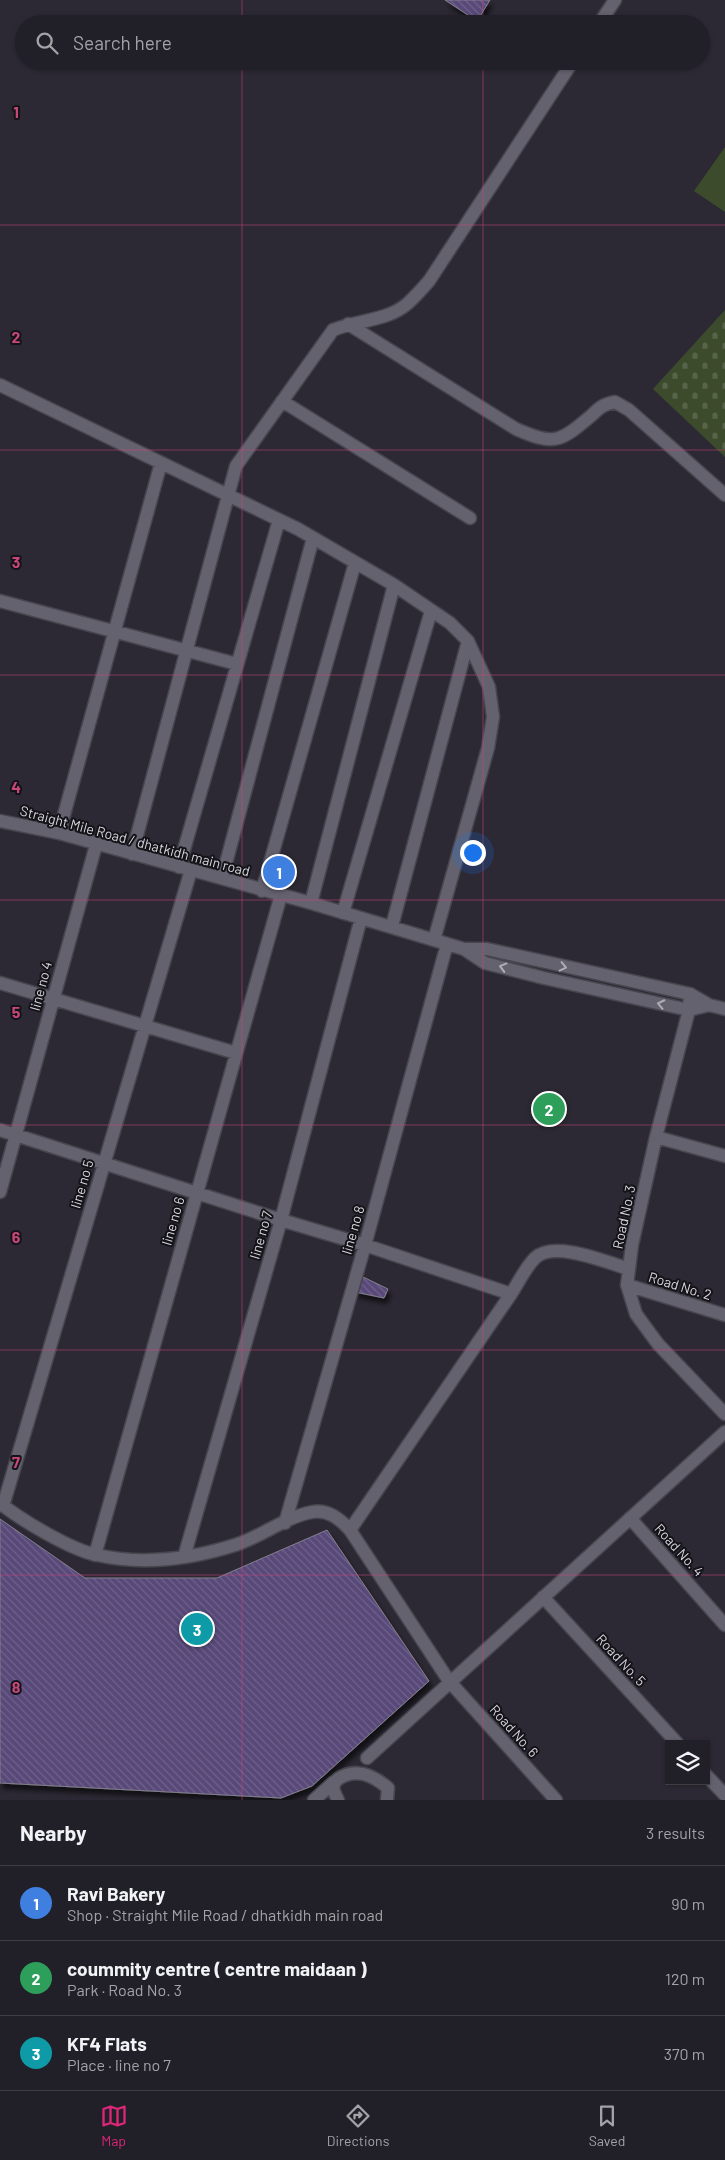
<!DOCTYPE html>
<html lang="en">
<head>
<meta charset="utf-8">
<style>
  :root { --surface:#211f27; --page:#2d2c33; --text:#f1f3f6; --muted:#a2a2a7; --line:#3e3d44; --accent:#db2777 }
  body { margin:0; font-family:Barlow,sans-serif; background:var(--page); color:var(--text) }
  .controls { position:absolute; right:15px; bottom:15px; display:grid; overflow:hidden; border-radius:0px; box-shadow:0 1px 4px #0004 }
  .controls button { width:45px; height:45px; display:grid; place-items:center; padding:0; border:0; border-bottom:1px solid var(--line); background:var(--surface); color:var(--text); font:25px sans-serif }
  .you { position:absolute; left:472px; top:852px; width:18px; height:18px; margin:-12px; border:4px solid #fff; border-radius:50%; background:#1a73e8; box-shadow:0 0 0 8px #1a73e833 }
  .badge { display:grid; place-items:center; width:32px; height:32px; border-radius:50%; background:var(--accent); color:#fff; font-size:16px; font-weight:700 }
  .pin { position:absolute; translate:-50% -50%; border:2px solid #fff; box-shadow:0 1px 5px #0006 }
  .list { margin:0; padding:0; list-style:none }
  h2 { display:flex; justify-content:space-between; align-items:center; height:65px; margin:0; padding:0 20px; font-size:21px }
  h2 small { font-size:16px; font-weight:400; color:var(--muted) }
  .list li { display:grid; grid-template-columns:32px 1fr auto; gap:15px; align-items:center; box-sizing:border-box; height:75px; padding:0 20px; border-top:1px solid var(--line) }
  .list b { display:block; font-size:19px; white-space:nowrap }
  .list p { margin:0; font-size:16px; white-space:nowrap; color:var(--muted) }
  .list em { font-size:16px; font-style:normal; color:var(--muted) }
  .icon { flex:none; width:28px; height:28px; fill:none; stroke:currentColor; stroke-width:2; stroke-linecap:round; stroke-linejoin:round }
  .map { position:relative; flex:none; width:725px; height:1800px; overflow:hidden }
  .search { position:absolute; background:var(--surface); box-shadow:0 1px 4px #0004; left:15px; right:15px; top:15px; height:55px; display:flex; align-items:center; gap:12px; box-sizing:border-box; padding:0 18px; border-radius:28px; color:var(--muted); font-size:19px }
  .sheet { height:290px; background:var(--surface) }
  nav { display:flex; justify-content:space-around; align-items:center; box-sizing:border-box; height:70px; border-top:1px solid var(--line); background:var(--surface); font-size:14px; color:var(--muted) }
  nav a { display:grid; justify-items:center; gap:2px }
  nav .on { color:var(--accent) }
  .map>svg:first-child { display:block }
</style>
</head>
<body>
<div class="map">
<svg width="725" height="1800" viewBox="0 0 725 1800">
  <defs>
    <pattern id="cemetery-stones" width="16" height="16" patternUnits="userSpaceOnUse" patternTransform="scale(1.25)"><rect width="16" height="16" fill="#3c4b2c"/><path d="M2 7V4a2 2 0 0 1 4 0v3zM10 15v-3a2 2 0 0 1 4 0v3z" fill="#57644a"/></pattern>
    <pattern id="building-back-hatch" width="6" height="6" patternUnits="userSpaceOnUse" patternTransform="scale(1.25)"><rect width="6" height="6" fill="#584879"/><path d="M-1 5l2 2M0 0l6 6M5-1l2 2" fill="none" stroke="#6f628c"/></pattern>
    <filter id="shadow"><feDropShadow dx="3" dy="5.5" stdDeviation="2.5" flood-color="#0009"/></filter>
  </defs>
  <rect width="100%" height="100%" fill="#2c2934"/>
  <!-- cemetery -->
  <path fill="url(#cemetery-stones)" d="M725,310V457L653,389Z"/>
  <!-- park -->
  <path fill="#3c4b2c" d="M725,147V212L694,191Z"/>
  <!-- building -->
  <path fill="url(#building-back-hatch)" stroke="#84808d" filter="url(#shadow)" d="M445,0H490L477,21Z
    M359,1275L388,1289L384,1298L355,1292Z
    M0,1519L85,1578H217L327,1530L429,1681L312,1786L281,1798L0,1783Z"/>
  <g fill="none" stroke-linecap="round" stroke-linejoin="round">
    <!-- street casing -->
    <g stroke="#47454e" stroke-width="15">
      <path id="street" d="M599,24L615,0
        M348,324L516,429C555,446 560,442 592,415C600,407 604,404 615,402L629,410L725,495
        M0,385L298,529L394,585L450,623L468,641L489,687L493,717L488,748L434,940
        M282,401L470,518
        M0,601L237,664
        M0,821L59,833L311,903L464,949L485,963L544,978L689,1010L709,1005
        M59,833L161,463
        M132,854L236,466L333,330C357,320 387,321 407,304C415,297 422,289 429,281L573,61
        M179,867L279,520
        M222,878L313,538
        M262,891L355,563
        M311,903L394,585
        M343,913L431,611
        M392,926L468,641
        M464,949H487L690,994L709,1005L725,1009
        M0,983L236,1053
        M690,994L689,1010L656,1137L632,1245L627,1285L636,1314L658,1344L725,1414
        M0,1130L281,1220L365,1245L511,1294L350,1530
        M656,1137L725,1156
        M0,1192L96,845
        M627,1285L725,1315
        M511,1294C519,1282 525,1268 535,1258C554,1240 606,1262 629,1269
        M0,1503C21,1520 71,1550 97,1555C142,1565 191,1559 235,1545C261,1537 285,1517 312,1512C328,1509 340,1519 350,1530L449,1681L556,1800
        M3,1506L191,870
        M630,1518L725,1625
        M285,1523L365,1245L447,944
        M95,1555L281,895
        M184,1557L281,1220L361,918
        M543,1597L678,1744
        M367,1758L725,1432
        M706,1775L725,1795
        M314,1800L334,1782
        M338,1800C334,1792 330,1786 338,1779C356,1767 373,1775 388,1788L387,1800"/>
    </g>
    <!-- street -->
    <use href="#street" stroke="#65626f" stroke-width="12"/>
  </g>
  <!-- one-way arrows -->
  <defs><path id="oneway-chevron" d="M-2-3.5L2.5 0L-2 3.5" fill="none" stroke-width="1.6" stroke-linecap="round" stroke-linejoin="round" transform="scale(1.25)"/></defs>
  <g stroke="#afadb6">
    <use href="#oneway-chevron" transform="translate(503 967) rotate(-165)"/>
    <use href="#oneway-chevron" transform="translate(563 967) rotate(13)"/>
    <use href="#oneway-chevron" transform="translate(661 1004) rotate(-168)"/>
  </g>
  <!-- grid -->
  <path fill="none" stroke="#c7477c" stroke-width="1" stroke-opacity="0.55" d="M242,0V24M483,0V24M242,61V1800M483,61V1800M0,225H725M0,450H725M0,675H725M0,900H725M0,1125H725M0,1350H725M0,1575H725"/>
  <g text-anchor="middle" stroke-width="4" stroke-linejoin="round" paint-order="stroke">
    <!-- street labels -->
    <g font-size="14" fill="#d7d5dd" stroke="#141318">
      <text transform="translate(135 841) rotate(15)" y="5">Straight Mile Road / dhatkidh main road</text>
      <text transform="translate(41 986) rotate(-75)" y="5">line no 4</text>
      <text transform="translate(82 1184) rotate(-74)" y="5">line no 5</text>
      <text transform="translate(624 1217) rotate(-78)" y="5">Road No. 3</text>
      <text transform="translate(173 1221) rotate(-74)" y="5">line no 6</text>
      <text transform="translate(353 1230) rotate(-74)" y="5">line no 8</text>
      <text transform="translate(261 1235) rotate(-74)" y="5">line no 7</text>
      <text transform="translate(680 1286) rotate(17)" y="5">Road No. 2</text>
      <text transform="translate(679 1550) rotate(48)" y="5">Road No. 4</text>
      <text transform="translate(621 1660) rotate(47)" y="5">Road No. 5</text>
      <text transform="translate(514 1731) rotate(48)" y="5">Road No. 6</text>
    </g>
  </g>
  <g font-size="16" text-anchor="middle" font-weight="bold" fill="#c7477c" stroke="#141318" stroke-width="4" stroke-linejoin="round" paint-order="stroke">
    <text x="16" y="118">1</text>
    <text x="16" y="343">2</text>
    <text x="16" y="568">3</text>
    <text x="16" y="793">4</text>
    <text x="16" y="1018">5</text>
    <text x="16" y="1243">6</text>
    <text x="16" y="1468">7</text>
    <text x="16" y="1693">8</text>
  </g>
</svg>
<div class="controls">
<button><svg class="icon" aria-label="layers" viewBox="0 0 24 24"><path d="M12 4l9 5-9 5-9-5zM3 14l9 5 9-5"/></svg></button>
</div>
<div class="you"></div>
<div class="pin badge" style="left:279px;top:872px;background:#3f7fe0">1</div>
<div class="pin badge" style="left:549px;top:1109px;background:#2e9e5b">2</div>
<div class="pin badge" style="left:197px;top:1629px;background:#0f9aa8">3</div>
<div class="search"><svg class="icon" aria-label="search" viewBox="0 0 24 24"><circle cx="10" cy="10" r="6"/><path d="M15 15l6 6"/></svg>Search here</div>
</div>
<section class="sheet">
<h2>Nearby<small>3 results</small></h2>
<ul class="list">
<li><span class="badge" style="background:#3f7fe0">1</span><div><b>Ravi Bakery</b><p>Shop · Straight Mile Road / dhatkidh main road</p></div><em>90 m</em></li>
<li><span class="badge" style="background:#2e9e5b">2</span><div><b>coummity centre ( centre maidaan )</b><p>Park · Road No. 3</p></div><em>120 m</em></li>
<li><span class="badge" style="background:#0f9aa8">3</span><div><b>KF4 Flats</b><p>Place · line no 7</p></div><em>370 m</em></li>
</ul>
</section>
<nav>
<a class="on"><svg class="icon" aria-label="map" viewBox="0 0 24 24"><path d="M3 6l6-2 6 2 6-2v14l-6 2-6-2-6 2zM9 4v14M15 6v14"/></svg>Map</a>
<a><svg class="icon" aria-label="directions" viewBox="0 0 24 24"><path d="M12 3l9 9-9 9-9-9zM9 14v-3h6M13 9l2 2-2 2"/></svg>Directions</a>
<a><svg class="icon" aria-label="saved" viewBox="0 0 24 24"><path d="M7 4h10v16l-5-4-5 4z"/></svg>Saved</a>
</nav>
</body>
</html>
